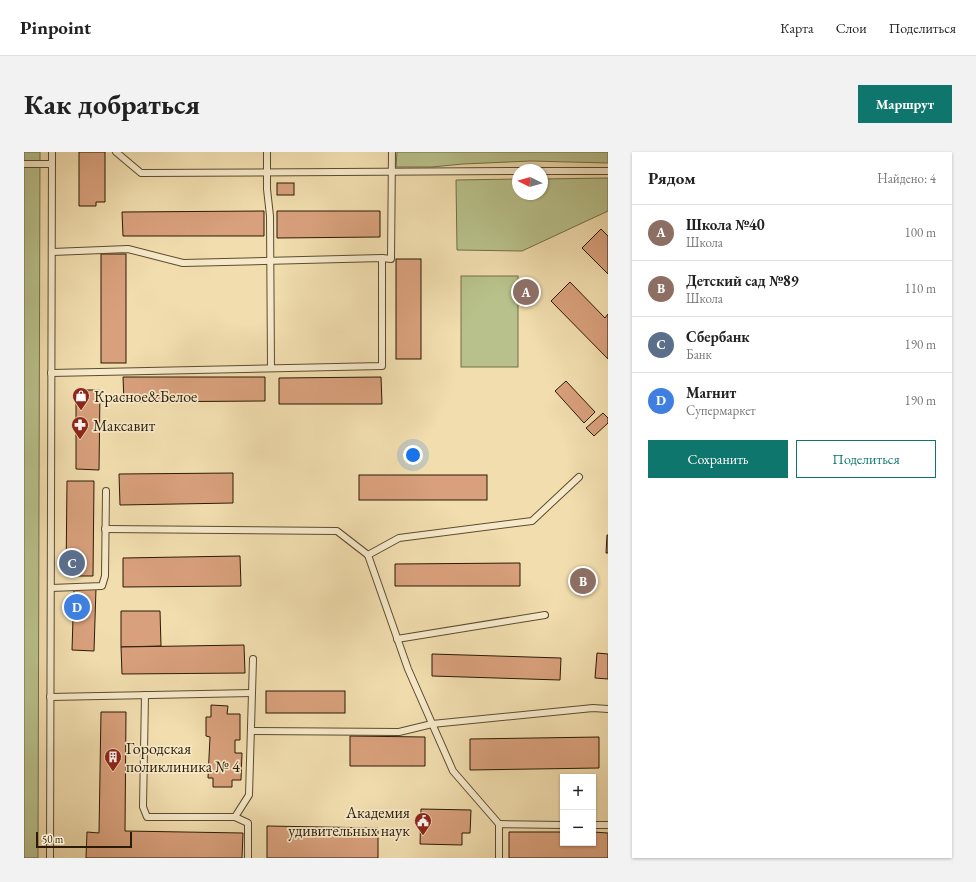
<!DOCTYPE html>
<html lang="ru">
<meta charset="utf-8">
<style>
:root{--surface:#fff;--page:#f2f2f2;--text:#222;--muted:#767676;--line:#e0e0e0;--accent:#0f766e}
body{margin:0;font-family:"EB Garamond",serif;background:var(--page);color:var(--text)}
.controls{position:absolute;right:12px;bottom:12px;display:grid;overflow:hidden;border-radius:0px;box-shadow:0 1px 3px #0004}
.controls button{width:36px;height:36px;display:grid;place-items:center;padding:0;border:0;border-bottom:1px solid var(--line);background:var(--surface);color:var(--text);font:20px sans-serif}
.compass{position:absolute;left:488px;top:12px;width:36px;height:36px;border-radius:50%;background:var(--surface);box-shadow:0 1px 3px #0004;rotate:275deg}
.scale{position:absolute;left:12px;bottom:10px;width:96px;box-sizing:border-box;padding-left:4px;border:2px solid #2b1b05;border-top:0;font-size:11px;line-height:14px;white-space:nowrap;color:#2b1b05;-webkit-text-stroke:3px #f6e9ca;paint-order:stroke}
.you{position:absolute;left:389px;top:303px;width:14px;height:14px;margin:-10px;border:3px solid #fff;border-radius:50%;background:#1a73e8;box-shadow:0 0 0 6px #1a73e833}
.badge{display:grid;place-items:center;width:26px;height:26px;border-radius:50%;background:var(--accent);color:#fff;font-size:13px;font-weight:700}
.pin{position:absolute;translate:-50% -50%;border:2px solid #fff;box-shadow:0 1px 4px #0006}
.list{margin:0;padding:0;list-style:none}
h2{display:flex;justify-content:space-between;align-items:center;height:52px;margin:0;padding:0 16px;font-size:17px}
h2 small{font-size:13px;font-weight:400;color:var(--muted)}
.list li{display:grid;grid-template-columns:26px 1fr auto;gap:12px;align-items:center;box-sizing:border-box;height:56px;padding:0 16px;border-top:1px solid var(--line)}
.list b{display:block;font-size:15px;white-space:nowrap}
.list p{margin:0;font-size:13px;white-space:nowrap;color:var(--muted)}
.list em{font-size:13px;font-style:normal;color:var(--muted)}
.actions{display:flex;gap:8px;padding:12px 16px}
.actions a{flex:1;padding:9px 0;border:1px solid var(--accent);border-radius:0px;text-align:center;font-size:14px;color:var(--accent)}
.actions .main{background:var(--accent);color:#fff}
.map{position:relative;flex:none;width:584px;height:706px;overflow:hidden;border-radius:0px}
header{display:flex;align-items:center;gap:24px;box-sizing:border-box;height:56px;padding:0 20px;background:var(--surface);border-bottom:1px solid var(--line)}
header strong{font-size:19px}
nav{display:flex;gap:22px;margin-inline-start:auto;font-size:14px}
.intro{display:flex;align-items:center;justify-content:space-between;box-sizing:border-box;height:96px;padding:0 24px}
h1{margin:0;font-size:28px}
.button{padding:10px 18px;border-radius:0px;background:var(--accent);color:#fff;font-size:14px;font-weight:700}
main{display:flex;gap:24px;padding:0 24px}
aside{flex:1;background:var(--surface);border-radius:0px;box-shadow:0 1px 3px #0004}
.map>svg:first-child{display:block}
.green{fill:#b8c18b;stroke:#726e48}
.building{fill:#d8a07c;stroke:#2b1b05}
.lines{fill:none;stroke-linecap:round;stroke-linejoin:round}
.service-casing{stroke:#5c4c2f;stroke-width:8}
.service{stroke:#f6e9ca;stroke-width:6}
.labels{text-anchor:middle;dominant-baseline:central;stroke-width:3.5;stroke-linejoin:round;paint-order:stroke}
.poi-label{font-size:16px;fill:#2b1b05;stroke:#f6e9ca;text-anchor:start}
</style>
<header>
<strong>Pinpoint</strong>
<nav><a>Карта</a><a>Слои</a><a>Поделиться</a></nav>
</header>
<div class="intro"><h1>Как добраться</h1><a class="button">Маршрут</a></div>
<main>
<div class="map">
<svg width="584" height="706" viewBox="0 0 584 706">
<rect width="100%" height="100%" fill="#f1ddae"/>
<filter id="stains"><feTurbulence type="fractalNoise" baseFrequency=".005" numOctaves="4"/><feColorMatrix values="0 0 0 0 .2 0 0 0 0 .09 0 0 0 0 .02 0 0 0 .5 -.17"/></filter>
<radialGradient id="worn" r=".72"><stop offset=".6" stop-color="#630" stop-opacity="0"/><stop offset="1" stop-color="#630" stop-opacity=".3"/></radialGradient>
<g class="green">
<polygon points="0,0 16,0 14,706 0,706"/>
<polygon points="373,0 584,0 584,11 507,9 439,12 408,15 372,15"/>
<polygon points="584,26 584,59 498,99 433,98 432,28 494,27 494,42 518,42 518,27"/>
<rect x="437" y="124" width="57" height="91"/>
</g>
<g class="building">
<polygon points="55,0 81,0 81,50 72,50 72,54 55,54"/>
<rect x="253" y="31" width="17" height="12"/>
<polygon points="240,59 240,84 99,84 98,60"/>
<polygon points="253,59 356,59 356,85 253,86"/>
<polygon points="577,77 584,84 584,122 558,96"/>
<rect x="77" y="102" width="25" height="109"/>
<rect x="372" y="107" width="25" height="100"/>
<polygon points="546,130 581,166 584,162 584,207 527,149"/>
<polygon points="99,225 241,225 241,249 100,250"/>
<polygon points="357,225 358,252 255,252 255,226"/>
<polygon points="542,229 571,260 560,271 531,239"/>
<polygon points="52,238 76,238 75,318 52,317"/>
<polygon points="579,261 584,266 584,271 570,284 562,276"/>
<polygon points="209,321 209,351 96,353 95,322"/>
<rect x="335" y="323" width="128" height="25"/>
<polygon points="43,329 70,329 69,424 42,424"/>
<polygon points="583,383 584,383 584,401 582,401"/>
<polygon points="216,404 217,434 99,435 99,406"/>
<polygon points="496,411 496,434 371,434 371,412"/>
<polygon points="50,435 72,436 70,499 48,498"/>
<polygon points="97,459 136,459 137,494 97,495"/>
<polygon points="220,493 221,521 98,522 97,495"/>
<polygon points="573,501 584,502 584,527 571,526"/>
<polygon points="408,502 537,506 536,528 408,524"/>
<rect x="242" y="539" width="79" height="22"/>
<polygon points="187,553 204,554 203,562 216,562 216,588 211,588 211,601 218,601 217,628 208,628 208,635 189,635 189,626 184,626 186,585 182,584 182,565 187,565"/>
<polygon points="77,560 102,560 101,679 219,681 218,706 62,706 63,680 75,681"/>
<polygon points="326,584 401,585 401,614 326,614"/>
<polygon points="575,585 575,616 446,618 446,587"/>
<polygon points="397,657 447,658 446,681 438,681 438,693 396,692"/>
<polygon points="243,674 354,676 354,706 243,706"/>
<polygon points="485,680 539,680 539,691 569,691 569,680 584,681 584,706 485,706"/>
</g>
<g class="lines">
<defs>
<g id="service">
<polyline points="92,0 117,21 494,19"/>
<polyline points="243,0 243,37 246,64 247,216"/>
<polyline points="0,12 28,12"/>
<polyline points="518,19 584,19"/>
<polyline points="358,106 367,107 368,0"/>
<polyline points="27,221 358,214 358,106 159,111 104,97 28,100"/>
<polyline points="81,377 313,379 344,403 384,517 429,619 475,672"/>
<polyline points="344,403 375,386 508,369 555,325"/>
<polyline points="27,436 78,434 81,424 82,339"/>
<polyline points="373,487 521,463"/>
<polyline points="121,543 119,655 123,665 211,665 224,671 224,706"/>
<polyline points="26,545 228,541"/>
<polyline points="227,579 375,580 408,572 569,556 584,557"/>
<polyline points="211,665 225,643 229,507"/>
<polyline points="569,673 584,673"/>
<polyline points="26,706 28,0"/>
<polyline points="475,706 475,672 539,673"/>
</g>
</defs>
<use href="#service" class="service-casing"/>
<use href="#service" class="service"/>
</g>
<defs>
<symbol id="shop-pin" viewBox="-11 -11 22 30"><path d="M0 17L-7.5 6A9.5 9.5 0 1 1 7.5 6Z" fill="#8f2418" stroke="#f6e9ca"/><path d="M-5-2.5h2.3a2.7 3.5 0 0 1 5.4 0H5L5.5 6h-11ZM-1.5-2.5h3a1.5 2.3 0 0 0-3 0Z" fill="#fff"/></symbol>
<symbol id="pharmacy-pin" viewBox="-11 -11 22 30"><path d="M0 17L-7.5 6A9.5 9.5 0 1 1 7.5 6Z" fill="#8f2418" stroke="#f6e9ca"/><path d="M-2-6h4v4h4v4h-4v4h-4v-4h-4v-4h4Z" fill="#fff"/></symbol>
<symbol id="building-pin" viewBox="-11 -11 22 30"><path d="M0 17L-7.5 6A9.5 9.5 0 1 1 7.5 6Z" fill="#8f2418" stroke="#f6e9ca"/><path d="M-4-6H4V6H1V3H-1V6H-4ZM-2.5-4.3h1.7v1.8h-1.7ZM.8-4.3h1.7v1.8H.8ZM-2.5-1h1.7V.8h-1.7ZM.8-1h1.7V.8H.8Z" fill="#fff"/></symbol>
<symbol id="civic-pin" viewBox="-11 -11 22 30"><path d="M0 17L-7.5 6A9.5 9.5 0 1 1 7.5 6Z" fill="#8f2418" stroke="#f6e9ca"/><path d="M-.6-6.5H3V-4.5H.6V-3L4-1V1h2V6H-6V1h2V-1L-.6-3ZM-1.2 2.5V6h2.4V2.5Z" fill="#fff"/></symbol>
</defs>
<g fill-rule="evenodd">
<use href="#shop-pin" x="47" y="234" width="20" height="27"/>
<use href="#pharmacy-pin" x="46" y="263" width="20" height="27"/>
<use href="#building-pin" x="79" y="595" width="20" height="27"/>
<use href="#civic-pin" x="389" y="659" width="20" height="27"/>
</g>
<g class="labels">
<g class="poi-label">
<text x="70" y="244">Красное&amp;Белое</text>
<text x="69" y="273">Максавит</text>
<text x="102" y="596">Городская<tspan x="102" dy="18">поликлиника № 4</tspan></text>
<text x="386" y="660" text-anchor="end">Академия<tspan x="386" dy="18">удивительных наук</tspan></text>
</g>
</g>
<rect width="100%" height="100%" filter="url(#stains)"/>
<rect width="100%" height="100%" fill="url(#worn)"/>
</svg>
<div class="controls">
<button>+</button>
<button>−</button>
</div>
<svg class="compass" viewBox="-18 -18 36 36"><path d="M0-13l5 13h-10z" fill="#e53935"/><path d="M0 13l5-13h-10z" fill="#767676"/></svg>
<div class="scale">50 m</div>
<div class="you"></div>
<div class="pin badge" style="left:502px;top:140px;background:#8d6e63">A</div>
<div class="pin badge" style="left:559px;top:429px;background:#8d6e63">B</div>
<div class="pin badge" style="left:48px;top:411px;background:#5c6f8a">C</div>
<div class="pin badge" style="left:53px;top:455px;background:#3f7fe0">D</div>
</div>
<aside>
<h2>Рядом<small>Найдено: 4</small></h2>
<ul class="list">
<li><span class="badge" style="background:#8d6e63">A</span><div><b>Школа №40</b><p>Школа</p></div><em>100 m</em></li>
<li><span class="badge" style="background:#8d6e63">B</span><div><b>Детский сад №89</b><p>Школа</p></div><em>110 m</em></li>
<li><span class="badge" style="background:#5c6f8a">C</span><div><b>Сбербанк</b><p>Банк</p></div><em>190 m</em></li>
<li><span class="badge" style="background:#3f7fe0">D</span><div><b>Магнит</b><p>Супермаркет</p></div><em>190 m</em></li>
</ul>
<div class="actions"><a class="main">Сохранить</a><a>Поделиться</a></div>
</aside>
</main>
